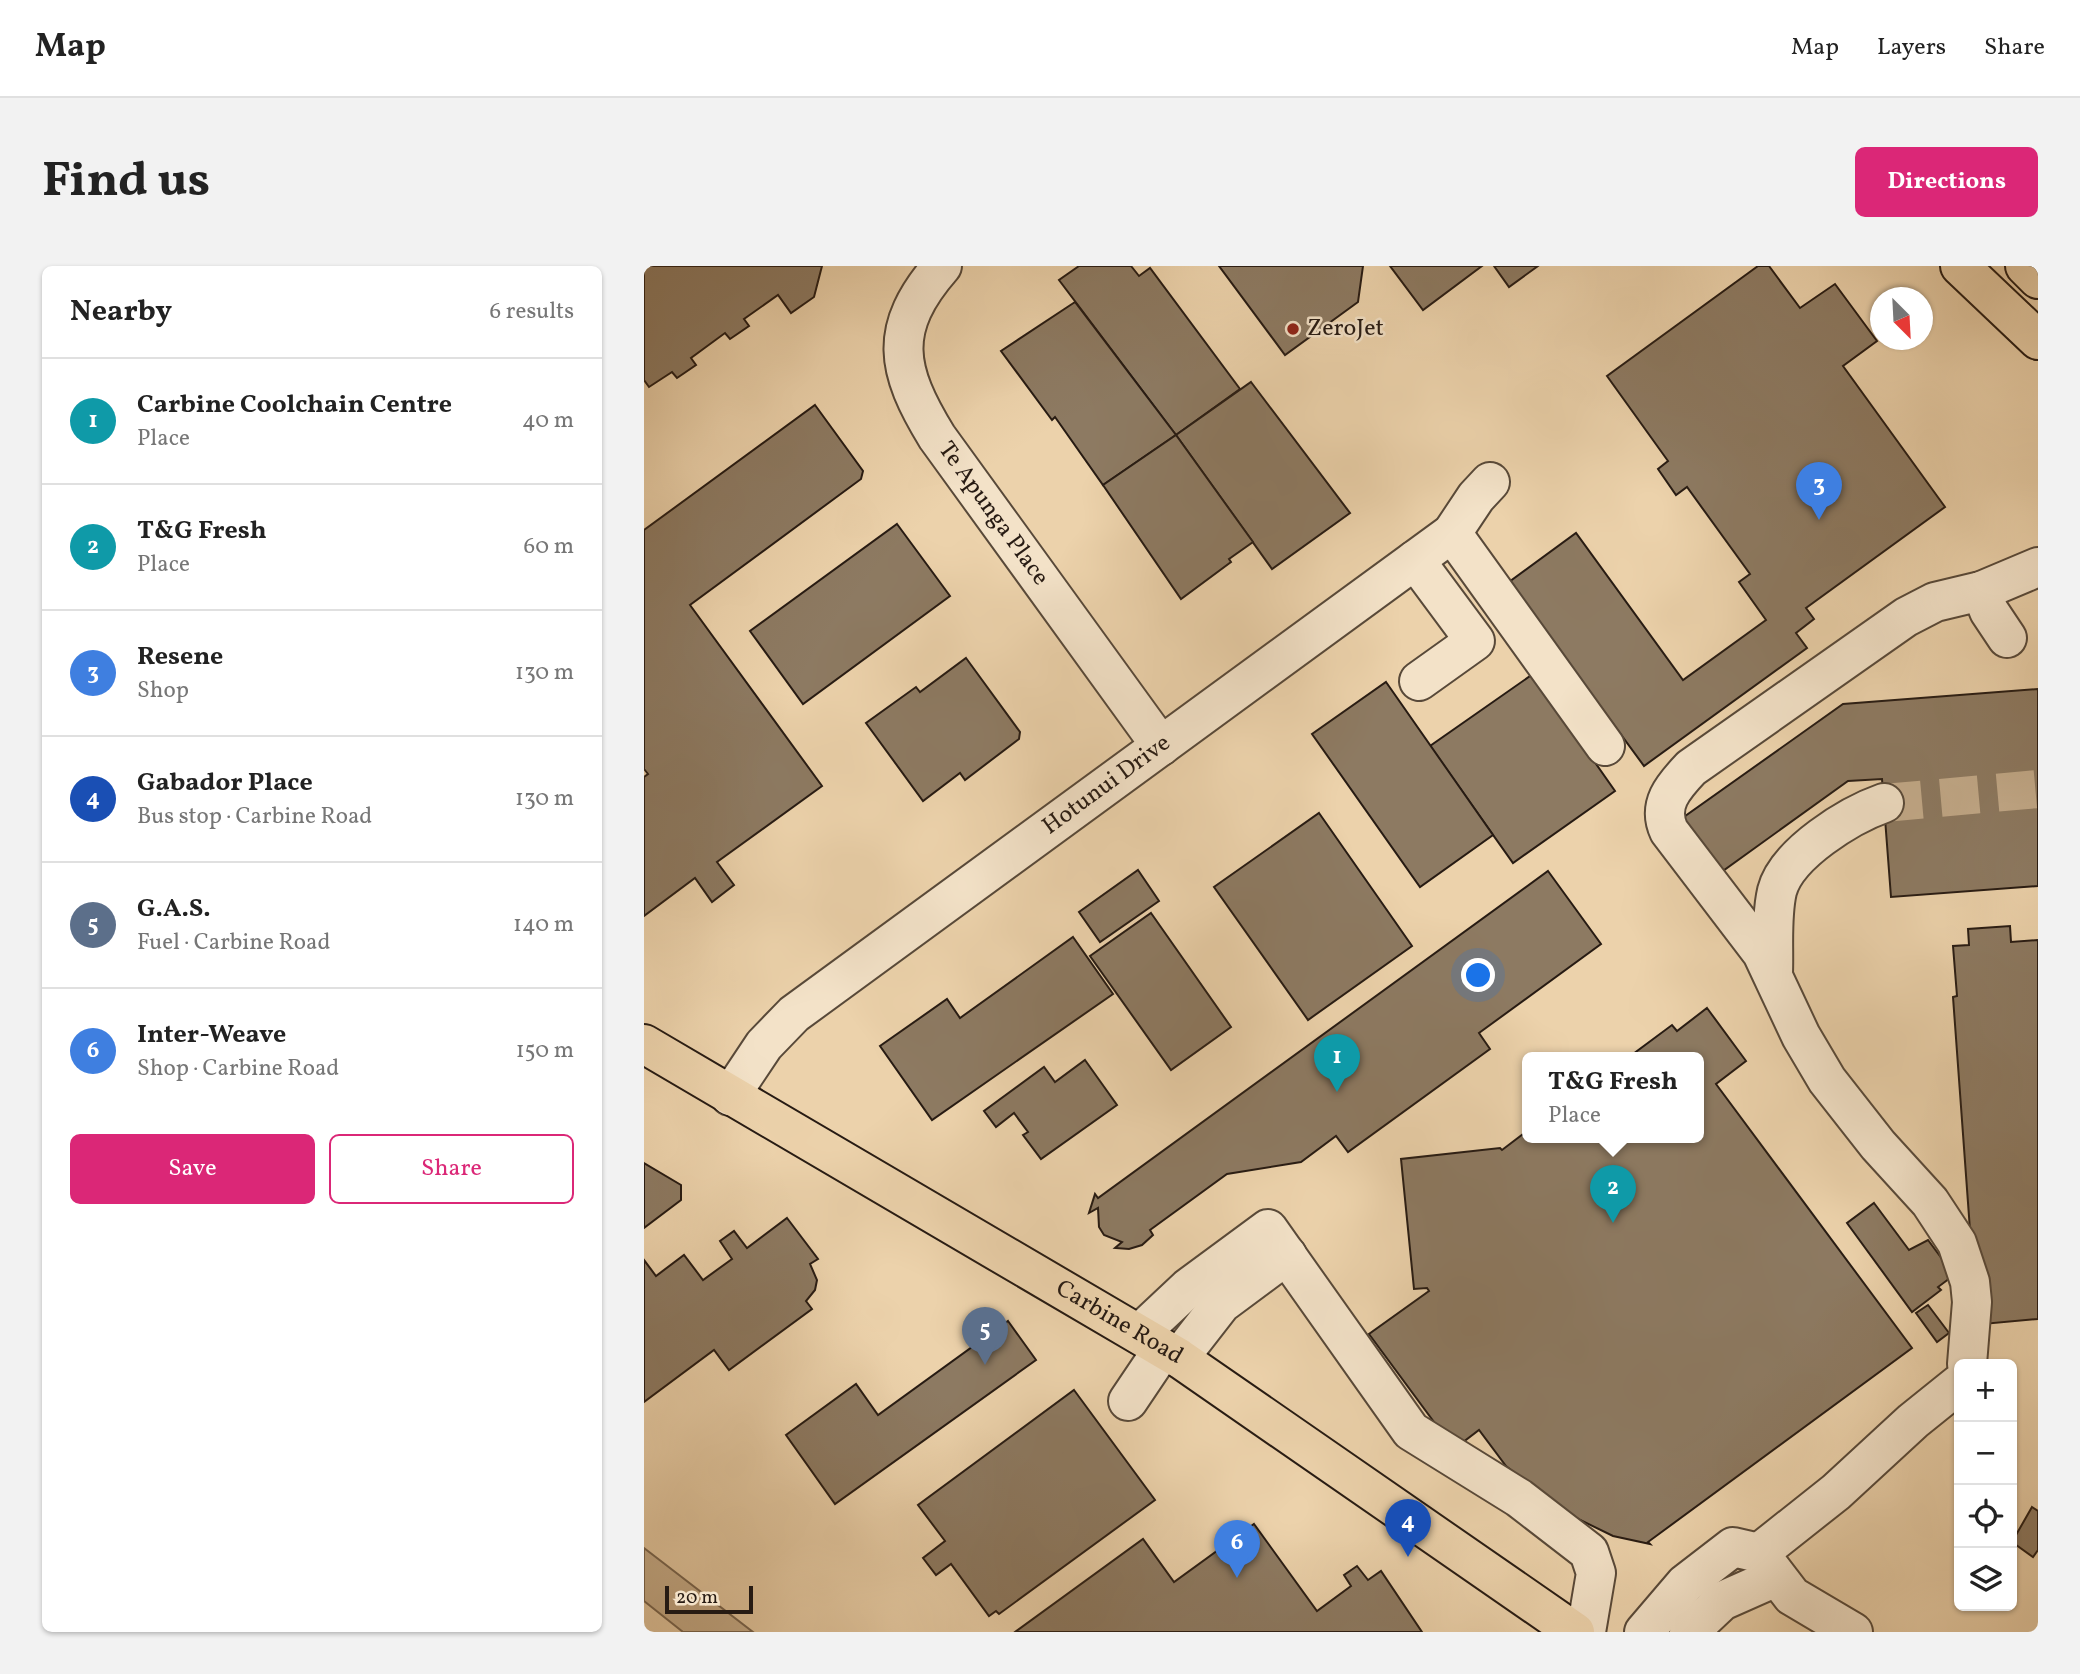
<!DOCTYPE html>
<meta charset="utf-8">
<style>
:root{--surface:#fff;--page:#f2f2f2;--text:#222;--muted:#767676;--line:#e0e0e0;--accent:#db2777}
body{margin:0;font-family:Vollkorn,serif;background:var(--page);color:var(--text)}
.controls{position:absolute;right:21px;bottom:21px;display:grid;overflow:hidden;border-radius:10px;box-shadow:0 2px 5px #0004}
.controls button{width:63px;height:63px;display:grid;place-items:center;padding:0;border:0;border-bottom:2px solid var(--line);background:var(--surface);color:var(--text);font:35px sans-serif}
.compass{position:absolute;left:1226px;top:21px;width:63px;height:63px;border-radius:50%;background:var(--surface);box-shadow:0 2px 5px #0004;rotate:156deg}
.scale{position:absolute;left:21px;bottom:18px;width:88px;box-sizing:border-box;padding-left:7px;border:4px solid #271b13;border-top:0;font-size:19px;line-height:24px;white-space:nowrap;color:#271b13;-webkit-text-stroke:5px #f3e2c8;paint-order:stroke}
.you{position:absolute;left:835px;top:710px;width:24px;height:24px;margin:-18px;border:5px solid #fff;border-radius:50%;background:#1a73e8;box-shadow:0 0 0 10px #1a73e833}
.badge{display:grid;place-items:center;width:46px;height:46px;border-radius:50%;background:var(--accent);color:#fff;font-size:23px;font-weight:700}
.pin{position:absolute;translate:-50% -58px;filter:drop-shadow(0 2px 4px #0008)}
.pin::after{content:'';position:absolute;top:37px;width:24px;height:21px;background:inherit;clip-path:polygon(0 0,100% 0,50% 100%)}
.popup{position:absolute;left:878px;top:786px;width:182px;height:91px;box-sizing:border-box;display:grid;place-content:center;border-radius:10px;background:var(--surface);filter:drop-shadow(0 2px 5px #0005);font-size:23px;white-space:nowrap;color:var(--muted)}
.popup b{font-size:26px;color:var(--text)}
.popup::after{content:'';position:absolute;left:50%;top:100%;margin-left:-14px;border:14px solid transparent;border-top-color:var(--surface)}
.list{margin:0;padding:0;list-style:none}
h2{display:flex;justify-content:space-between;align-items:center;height:91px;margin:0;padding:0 28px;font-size:30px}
h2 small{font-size:23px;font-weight:400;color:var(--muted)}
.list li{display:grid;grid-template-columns:46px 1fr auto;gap:21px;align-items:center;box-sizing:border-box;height:126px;padding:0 28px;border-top:2px solid var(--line)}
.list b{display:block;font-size:26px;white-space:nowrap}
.list p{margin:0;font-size:23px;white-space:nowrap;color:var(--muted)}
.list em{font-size:23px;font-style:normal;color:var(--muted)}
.actions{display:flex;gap:14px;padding:21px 28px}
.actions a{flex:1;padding:16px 0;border:2px solid var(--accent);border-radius:10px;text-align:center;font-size:24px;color:var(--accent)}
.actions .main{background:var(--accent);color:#fff}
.icon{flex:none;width:38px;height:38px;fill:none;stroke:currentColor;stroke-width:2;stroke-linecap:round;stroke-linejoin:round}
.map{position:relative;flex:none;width:1394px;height:1366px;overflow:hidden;border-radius:10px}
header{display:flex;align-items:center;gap:42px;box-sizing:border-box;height:98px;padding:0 35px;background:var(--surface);border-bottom:2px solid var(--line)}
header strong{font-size:33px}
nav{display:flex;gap:38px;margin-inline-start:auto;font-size:24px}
.intro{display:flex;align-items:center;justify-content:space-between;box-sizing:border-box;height:168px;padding:0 42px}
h1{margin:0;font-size:49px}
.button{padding:18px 32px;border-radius:10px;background:var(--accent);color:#fff;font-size:24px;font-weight:700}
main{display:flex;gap:42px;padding:0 42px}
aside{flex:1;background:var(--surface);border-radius:10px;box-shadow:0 2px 5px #0004}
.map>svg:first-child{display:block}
.green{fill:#cbb391;stroke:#796752;stroke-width:2}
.building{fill:#8d7a62;stroke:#271b13;stroke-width:2}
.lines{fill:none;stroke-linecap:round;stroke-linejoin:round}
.minor-tunnel{stroke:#c5ad8d;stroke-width:38;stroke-dasharray:38 19;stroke-linecap:butt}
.minor-casing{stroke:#584939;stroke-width:42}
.major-casing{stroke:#271b13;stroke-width:42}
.highway-casing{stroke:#271b13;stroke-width:42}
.minor{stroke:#f3e2c8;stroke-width:38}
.major{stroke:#ecd2ab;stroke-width:38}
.highway{stroke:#ecd2ab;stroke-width:38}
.poi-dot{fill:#8f2418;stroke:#f3e2c8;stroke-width:2.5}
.labels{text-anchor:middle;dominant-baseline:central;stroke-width:5;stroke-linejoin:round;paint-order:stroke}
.poi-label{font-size:24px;fill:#271b13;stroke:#f3e2c8;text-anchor:start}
.street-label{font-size:24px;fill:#271b13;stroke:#f3e2c8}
</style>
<header>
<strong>Map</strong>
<nav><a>Map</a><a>Layers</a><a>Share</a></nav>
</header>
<div class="intro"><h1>Find us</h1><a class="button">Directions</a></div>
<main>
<aside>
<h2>Nearby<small>6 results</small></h2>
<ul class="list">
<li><span class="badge" style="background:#0f9aa8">1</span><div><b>Carbine Coolchain Centre</b><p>Place</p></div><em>40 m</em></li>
<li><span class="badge" style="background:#0f9aa8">2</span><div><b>T&amp;G Fresh</b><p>Place</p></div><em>60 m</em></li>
<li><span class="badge" style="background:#3f7fe0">3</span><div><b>Resene</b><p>Shop</p></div><em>130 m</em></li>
<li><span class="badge" style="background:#1a4fb4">4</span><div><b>Gabador Place</b><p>Bus stop · Carbine Road</p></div><em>130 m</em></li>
<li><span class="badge" style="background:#5c6f8a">5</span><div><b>G.A.S.</b><p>Fuel · Carbine Road</p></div><em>140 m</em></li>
<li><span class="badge" style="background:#3f7fe0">6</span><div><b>Inter-Weave</b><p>Shop · Carbine Road</p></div><em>150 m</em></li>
</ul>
<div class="actions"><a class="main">Save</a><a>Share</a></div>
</aside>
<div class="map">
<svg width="1394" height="1366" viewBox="0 0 1394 1366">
<rect width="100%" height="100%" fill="#ecd2ab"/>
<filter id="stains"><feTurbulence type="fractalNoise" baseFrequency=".00286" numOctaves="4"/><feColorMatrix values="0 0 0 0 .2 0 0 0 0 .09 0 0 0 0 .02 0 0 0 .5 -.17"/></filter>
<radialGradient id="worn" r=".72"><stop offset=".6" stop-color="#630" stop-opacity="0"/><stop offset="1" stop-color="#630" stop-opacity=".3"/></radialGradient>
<polygon class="green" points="0,1282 109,1366 39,1366 0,1335"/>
<g class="building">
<polygon points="0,0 178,0 170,31 147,47 134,29 100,53 105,60 86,73 81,67 47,92 52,99 33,112 28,106 5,121 0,114"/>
<polygon points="435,0 487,0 495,10 506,2 596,123 532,169 415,14"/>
<polygon points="575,0 719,0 714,36 641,89"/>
<polygon points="746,0 838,0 779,44"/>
<polygon points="850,0 894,0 865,21"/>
<polygon points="1114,0 1125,0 1156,42 1191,18 1233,75 1199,100 1301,241 1162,342 1170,353 1152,367 1163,382 1000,500 865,316 932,267 1039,414 1122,354 1095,316 1106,308 1043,221 1032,229 1014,203 1024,195 963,110"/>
<polygon points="431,36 532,169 459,219 411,151 408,154 357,85"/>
<polygon points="607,116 706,247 628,303 532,169"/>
<polygon points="171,139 219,205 217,213 46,339 178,520 73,596 90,619 68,636 51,612 0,650 0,511 4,508 0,503 0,264"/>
<polygon points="532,169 609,276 585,293 587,296 537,333 459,219"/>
<polygon points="253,258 306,330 159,438 106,365"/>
<polygon points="322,392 376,466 375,473 321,514 316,507 279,535 222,457 272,421 276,426"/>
<polygon points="889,408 971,525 869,597 786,480"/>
<polygon points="742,416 849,569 776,621 668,468"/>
<polygon points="1394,423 1394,620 1247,631 1238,513 1204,515 1076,607 1037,553 1199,438"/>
<polygon points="675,547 768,680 664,754 570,621"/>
<polygon points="494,604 515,635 456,676 435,646"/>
<polygon points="904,605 957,678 835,767 846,783 704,886 692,870 657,896 583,908 506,964 509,969 498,979 485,983 471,982 478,976 460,969 455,961 454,942 445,947 451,928 454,932"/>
<polygon points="507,647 587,761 527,804 446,690"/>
<polygon points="1366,660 1367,676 1394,674 1394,1053 1339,1058 1329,1005 1309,731 1313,730 1309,680 1325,679 1324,663"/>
<polygon points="429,671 469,728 288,854 236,780 303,733 316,752"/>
<polygon points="1063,742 1102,795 1072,818 1268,1082 1004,1276 1006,1278 969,1270 920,1246 862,1200 835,1164 810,1183 725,1068 785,1025 783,1022 770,1023 757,893 856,882 858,884 883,865 883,871 1055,871 1055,791 985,791 1028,759 1033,765"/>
<polygon points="441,794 473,839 397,893 379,869 384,866 370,847 352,861 340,845 400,801 411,816"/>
<polygon points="0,897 37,919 37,934 0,962"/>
<polygon points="1230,937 1265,984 1284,974 1310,1009 1294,1021 1297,1024 1268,1046 1203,957"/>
<polygon points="143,952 174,993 166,998 173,1014 171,1024 162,1035 168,1043 85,1104 70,1084 0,1136 0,994 12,1010 40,989 59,1014 88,993 76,975 90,965 103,982"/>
<polygon points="1284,1039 1305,1067 1293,1076 1272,1047"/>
<polygon points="364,1055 392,1094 191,1238 142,1169 212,1118 234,1149"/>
<polygon points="430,1124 511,1234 355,1348 352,1345 345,1350 307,1298 292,1309 279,1292 301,1275 274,1239"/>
<polygon points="1388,1241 1394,1245 1394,1284 1389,1291 1368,1276"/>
<polygon points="610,1258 673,1345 707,1320 700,1309 713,1300 724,1314 737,1305 778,1366 371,1366 499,1273 530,1316"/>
</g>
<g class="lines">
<polyline class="minor-tunnel" points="1240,537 1394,523"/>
<defs>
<g id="minor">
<path id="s1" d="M 298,0 C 243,63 252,104 293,171 L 517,480"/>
<polyline points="808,267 961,480"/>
<polyline points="771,294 831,375 775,415"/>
<polyline points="1337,325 1345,345 1363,372"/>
<path d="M 1129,707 C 1130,681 1127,651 1133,625 C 1143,587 1206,549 1240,537"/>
<path id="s2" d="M 86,830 L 120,779 L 150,748 L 808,267 L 832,231 L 846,216"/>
<polyline points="495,1068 544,1022 624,963 767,1165 875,1232 945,1286 952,1307 942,1366"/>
<polyline points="535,1092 577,1038 643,989"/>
<path d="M 1323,1098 L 1328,1036 L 1326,1016 L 1313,977 L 1286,936 L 1234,879 L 1183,814 L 1157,770 L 1118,687 L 1025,565 C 1013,539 1029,521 1047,502 L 1262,351 L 1291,336 L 1337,325 L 1394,301"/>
<polyline points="484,1135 519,1083"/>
<polyline points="1115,1287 1192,1226 1269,1155 1315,1118"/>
<polyline points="1000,1366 1041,1318 1089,1281 1115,1287 1148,1330 1209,1366"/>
<polyline points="1045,1366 1078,1335 1132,1311"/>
</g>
<g id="major">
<path id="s3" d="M 0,778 L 535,1092 L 931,1366"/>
</g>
<g id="highway">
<polyline points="1316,0 1394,74"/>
<polyline points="1381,0 1394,13"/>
</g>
</defs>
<use href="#minor" class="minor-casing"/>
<use href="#major" class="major-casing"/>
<use href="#highway" class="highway-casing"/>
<use href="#minor" class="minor"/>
<use href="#major" class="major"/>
<use href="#highway" class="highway"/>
</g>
<circle class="poi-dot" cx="649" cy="63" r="7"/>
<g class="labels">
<g class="poi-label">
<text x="663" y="63">ZeroJet</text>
</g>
<g class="street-label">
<text stroke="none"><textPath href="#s1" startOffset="284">Te Apunga Place</textPath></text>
<text stroke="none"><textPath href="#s2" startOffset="492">Hotunui Drive</textPath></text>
<text stroke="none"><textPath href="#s3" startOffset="551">Carbine Road</textPath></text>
</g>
</g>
<rect width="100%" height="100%" filter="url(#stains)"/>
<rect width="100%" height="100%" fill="url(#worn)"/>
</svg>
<div class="controls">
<button>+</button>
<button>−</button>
<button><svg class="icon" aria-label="locate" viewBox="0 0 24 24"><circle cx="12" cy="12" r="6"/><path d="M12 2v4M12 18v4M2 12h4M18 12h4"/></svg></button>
<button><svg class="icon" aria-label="layers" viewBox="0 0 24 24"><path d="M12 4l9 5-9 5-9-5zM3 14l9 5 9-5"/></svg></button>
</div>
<svg class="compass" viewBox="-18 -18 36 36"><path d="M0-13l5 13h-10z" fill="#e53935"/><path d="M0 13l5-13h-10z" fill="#767676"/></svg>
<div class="scale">20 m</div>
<div class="you"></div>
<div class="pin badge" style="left:693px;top:826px;background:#0f9aa8">1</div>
<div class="pin badge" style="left:969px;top:957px;background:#0f9aa8">2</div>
<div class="popup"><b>T&amp;G Fresh</b>Place</div>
<div class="pin badge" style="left:1175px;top:254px;background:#3f7fe0">3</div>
<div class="pin badge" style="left:764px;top:1291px;background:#1a4fb4">4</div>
<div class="pin badge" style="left:341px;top:1099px;background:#5c6f8a">5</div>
<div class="pin badge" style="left:593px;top:1312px;background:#3f7fe0">6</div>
</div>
</main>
